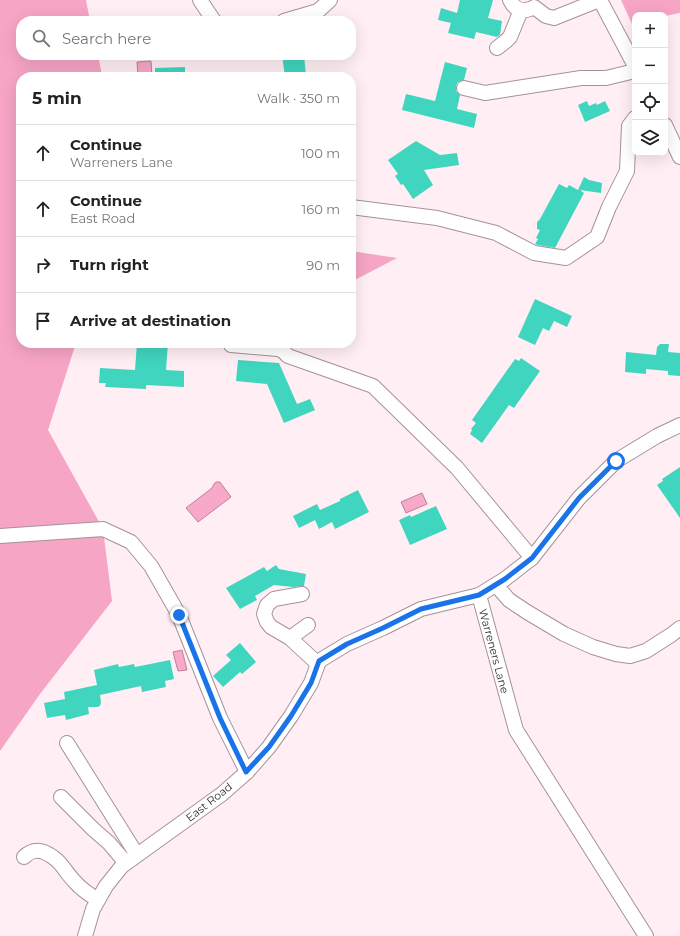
<!DOCTYPE html>
<meta charset="utf-8">
<style>
:root{--surface:#fff;--page:#f2f2f2;--text:#222;--muted:#767676;--line:#e0e0e0}
body{margin:0;font-family:Montserrat,sans-serif;background:var(--page);color:var(--text)}
.controls{position:absolute;right:12px;top:12px;display:grid;overflow:hidden;border-radius:8px;box-shadow:0 4px 16px #0002}
.controls button{width:36px;height:36px;display:grid;place-items:center;padding:0;border:0;border-bottom:1px solid var(--line);background:var(--surface);color:var(--text);font:20px sans-serif}
.stop{position:absolute;width:12px;height:12px;margin:-9px;border:3px solid #1a73e8;border-radius:50%;background:#fff}
.stop.end{background:#1a73e8;border-color:#fff;box-shadow:0 1px 4px #0008}
.list{margin:0;padding:0;list-style:none}
h2{display:flex;justify-content:space-between;align-items:center;height:52px;margin:0;padding:0 16px;font-size:17px}
h2 small{font-size:13px;font-weight:400;color:var(--muted)}
.list li{display:grid;grid-template-columns:26px 1fr auto;gap:12px;align-items:center;box-sizing:border-box;height:56px;padding:0 16px;border-top:1px solid var(--line)}
.list b{display:block;font-size:15px;white-space:nowrap}
.list p{margin:0;font-size:13px;white-space:nowrap;color:var(--muted)}
.list em{font-size:13px;font-style:normal;color:var(--muted)}
.icon{flex:none;width:22px;height:22px;fill:none;stroke:currentColor;stroke-width:2;stroke-linecap:round;stroke-linejoin:round}
.map{position:relative;flex:none;width:680px;height:936px;overflow:hidden}
.search{position:absolute;background:var(--surface);box-shadow:0 4px 16px #0002;left:16px;top:16px;width:340px;height:44px;display:flex;align-items:center;gap:10px;box-sizing:border-box;padding:0 14px;border-radius:16px;color:var(--muted);font-size:15px}
.panel{position:absolute;background:var(--surface);box-shadow:0 4px 16px #0002;left:16px;top:72px;width:340px;height:276px;border-radius:16px}
.map>svg:first-child{display:block}
.forest{fill:#f6a5c5}
.water{fill:#f8a8c8;stroke:#bd829a}
.building{fill:#40d5be}
.lines{fill:none;stroke-linecap:round;stroke-linejoin:round}
.minor-casing{stroke:#a49298;stroke-width:16}
.minor{stroke:#fff;stroke-width:14}
.route{stroke:#1a73e8;stroke-width:5}
.labels{text-anchor:middle;dominant-baseline:central;stroke-width:3;stroke-linejoin:round;paint-order:stroke}
.street-label{font-size:11px;fill:#322b2d;stroke:#fff}
</style>
<div class="map">
<svg width="680" height="936" viewBox="0 0 680 936">
<rect width="100%" height="100%" fill="#ffeff4"/>
<g class="forest">
<polygon points="0,0 86,0 90,21 21,21 21,55 98,55 102,75 105,77 21,77 21,343 76,343 48,430 103,529 112,601 40,694 0,751"/>
<polygon points="621,0 680,0 680,13 665,16 665,15 635,15 635,24 632,24"/>
<polygon points="351,251 397,258 351,282"/>
</g>
<g class="water">
<polygon points="151,61 152,77 138,77 137,62"/>
<polygon points="216,482 220,482 231,497 198,522 186,508 212,488 214,484"/>
<polygon points="422,493 427,504 406,513 401,502"/>
<polygon points="182,650 187,670 178,671 173,652"/>
</g>
<g class="building">
<polygon points="460,0 493,0 488,18 502,21 500,35 497,37 476,32 474,39 448,33 451,23 438,20 441,8 457,13"/>
<polygon points="282,55 304,55 306,76 285,77"/>
<polygon points="445,62 467,68 464,80 458,82 456,86 456,91 460,95 457,109 477,114 474,128 402,110 406,94 435,101"/>
<polygon points="185,67 185,77 155,77 155,68"/>
<polygon points="587,101 589,106 596,103 597,105 605,101 610,111 585,122 578,105"/>
<polygon points="416,141 440,155 457,153 459,165 424,170 433,185 413,199 403,184 401,185 395,176 398,174 388,160"/>
<polygon points="584,177 589,180 602,183 601,193 580,190 584,193 555,248 538,245 535,244 538,239 536,238 540,230 537,229 537,222 540,219 559,184 567,188 569,185 578,190"/>
<polygon points="535,299 572,316 567,327 554,321 549,331 543,328 535,345 518,337"/>
<polygon points="137,343 168,343 166,370 184,371 184,387 146,385 146,389 105,387 106,383 99,383 100,368 135,370"/>
<polygon points="660,344 669,344 668,352 680,353 680,376 668,375 668,371 646,369 646,374 625,372 626,352 656,355 657,347"/>
<polygon points="521,358 540,371 514,408 509,405 482,443 470,434 472,430 471,429 476,423 472,420 515,359 519,361"/>
<polygon points="238,360 279,363 297,404 310,399 315,410 284,423 267,384 236,381"/>
<polygon points="680,467 680,518 657,485 663,481 662,479"/>
<polygon points="358,490 369,512 335,529 332,522 319,529 315,520 299,528 293,516 317,504 320,510 340,501 340,499"/>
<polygon points="436,506 447,529 410,545 399,520 410,515 411,517"/>
<polygon points="276,565 279,569 306,574 304,586 293,587 274,585 255,596 257,600 240,609 226,588 264,567 267,571"/>
<polygon points="240,643 256,662 242,674 240,672 223,687 213,676 231,660 226,655"/>
<polygon points="170,660 174,679 165,681 166,687 142,692 141,686 100,695 101,702 100,706 97,707 88,707 89,714 66,720 65,715 47,718 44,703 65,699 64,692 97,685 94,670 118,664 119,667 134,664 135,667"/>
</g>
<g class="lines">
<defs>
<g id="minor">
<polyline points="200,0 214,21"/>
<path d="M 510,0 C 514,9 521,12 530,9"/>
<polyline points="600,0 635,66"/>
<polyline points="534,7 546,16 554,18 599,0"/>
<polyline points="284,21 318,11 330,0"/>
<polyline points="497,48 506,41 510,37 521,10"/>
<polyline points="464,88 485,93 581,78 606,78 635,71"/>
<polyline points="665,125 680,157"/>
<polyline points="351,207 437,218 496,233 534,253 566,258 597,237 609,207 627,171 629,126 635,118"/>
<polyline points="231,345 278,349 283,351 288,356 373,386 457,468 532,558"/>
<polyline points="0,536 103,529 131,542 151,566 179,615 220,718 247,772"/>
<polyline points="496,585 509,600 527,612 564,634 593,647 616,654 630,656 646,651 671,635 680,628"/>
<polyline points="302,594 274,599 267,605 264,614 267,622 271,627 290,638 318,664"/>
<polyline points="290,638 308,625"/>
<polyline points="67,743 137,855"/>
<polyline points="61,797 93,829 109,843 126,863"/>
<path d="M 24,857 C 30,851 36,849 44,852 C 62,860 63,870 76,883 C 82,890 90,895 98,900"/>
<polyline points="85,936 93,909 106,886 122,866 222,794 247,772 269,747 291,716 311,683 319,661 347,644 383,628 421,609 479,595"/>
<polyline points="646,936 516,730 479,595 505,579 532,558 579,498 616,461 657,436 680,425"/>
</g>
</defs>
<use href="#minor" class="minor-casing"/>
<use href="#minor" class="minor"/>
</g>
<g class="lines">
<polyline class="route" points="179,615 220,718 246,772 269,747 291,716 311,683 319,661 347,644 383,628 421,609 479,595 505,579 532,558 579,498 616,461"/>
</g>
<g class="labels">
<g class="street-label">
<text transform="translate(494 651) rotate(75)">Warreners Lane</text>
<text transform="translate(209 802) rotate(-38)">East Road</text>
</g>
</g>
</svg>
<div class="controls">
<button>+</button>
<button>−</button>
<button><svg class="icon" aria-label="locate" viewBox="0 0 24 24"><circle cx="12" cy="12" r="6"/><path d="M12 2v4M12 18v4M2 12h4M18 12h4"/></svg></button>
<button><svg class="icon" aria-label="layers" viewBox="0 0 24 24"><path d="M12 4l9 5-9 5-9-5zM3 14l9 5 9-5"/></svg></button>
</div>
<div class="stop" style="left:616px;top:461px"></div>
<div class="stop end" style="left:179px;top:615px"></div>
<div class="search"><svg class="icon" aria-label="search" viewBox="0 0 24 24"><circle cx="10" cy="10" r="6"/><path d="M15 15l6 6"/></svg>Search here</div>
<section class="panel">
<h2>5 min<small>Walk · 350 m</small></h2>
<ul class="list">
<li><svg class="icon" aria-label="ahead" viewBox="0 0 24 24"><path d="M12 20V5M6 11l6-6 6 6"/></svg><div><b>Continue</b><p>Warreners Lane</p></div><em>100 m</em></li>
<li><svg class="icon" aria-label="ahead" viewBox="0 0 24 24"><path d="M12 20V5M6 11l6-6 6 6"/></svg><div><b>Continue</b><p>East Road</p></div><em>160 m</em></li>
<li><svg class="icon" aria-label="right" viewBox="0 0 24 24"><path d="M7 20v-9h11M14 6l5 5-5 5"/></svg><div><b>Turn right</b></div><em>90 m</em></li>
<li><svg class="icon" aria-label="arrive" viewBox="0 0 24 24"><path d="M6 21V4h12l-3 4 3 4H6"/></svg><div><b>Arrive at destination</b></div></li>
</ul>
</section>
</div>
